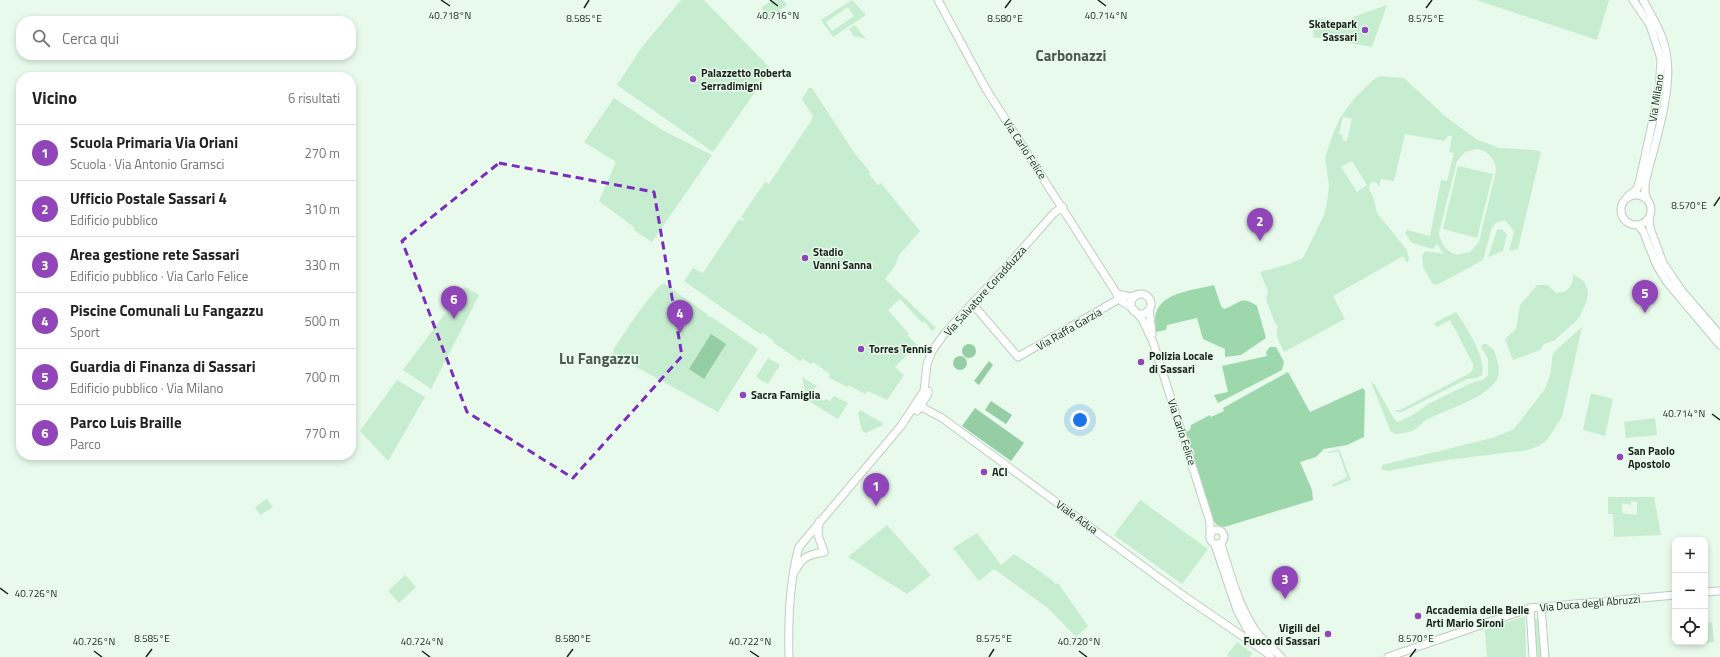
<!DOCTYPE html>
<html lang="it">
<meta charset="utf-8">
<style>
:root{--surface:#fff;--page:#f2f2f2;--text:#222;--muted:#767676;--line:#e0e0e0;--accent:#9046b8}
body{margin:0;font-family:"Titillium Web",sans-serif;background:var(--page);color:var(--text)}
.controls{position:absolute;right:12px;bottom:12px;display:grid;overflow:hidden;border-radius:8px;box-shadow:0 2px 6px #0003}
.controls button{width:36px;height:36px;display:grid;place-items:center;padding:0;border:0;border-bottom:1px solid var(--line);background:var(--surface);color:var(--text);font:20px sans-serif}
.you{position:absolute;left:1080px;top:420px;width:14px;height:14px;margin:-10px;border:3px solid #fff;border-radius:50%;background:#1a73e8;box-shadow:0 0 0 6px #1a73e833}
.badge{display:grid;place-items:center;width:26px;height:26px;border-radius:50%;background:var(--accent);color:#fff;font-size:13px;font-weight:700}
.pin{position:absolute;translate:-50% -33px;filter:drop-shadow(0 1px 2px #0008)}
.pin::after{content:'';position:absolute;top:21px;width:14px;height:12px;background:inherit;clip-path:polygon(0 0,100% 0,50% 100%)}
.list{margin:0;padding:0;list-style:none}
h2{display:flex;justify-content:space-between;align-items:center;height:52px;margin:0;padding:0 16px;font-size:17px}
h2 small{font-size:13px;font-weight:400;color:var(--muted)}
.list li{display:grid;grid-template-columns:26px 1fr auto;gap:12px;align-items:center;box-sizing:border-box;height:56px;padding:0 16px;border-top:1px solid var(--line)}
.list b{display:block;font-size:15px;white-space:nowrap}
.list p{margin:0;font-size:13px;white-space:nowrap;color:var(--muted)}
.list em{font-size:13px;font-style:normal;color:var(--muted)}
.icon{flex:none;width:22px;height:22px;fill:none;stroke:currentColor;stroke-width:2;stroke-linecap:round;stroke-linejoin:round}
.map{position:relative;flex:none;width:1720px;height:657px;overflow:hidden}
.search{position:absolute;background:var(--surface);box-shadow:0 2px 6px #0003;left:16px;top:16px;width:340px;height:44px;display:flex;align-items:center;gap:10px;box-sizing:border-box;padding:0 14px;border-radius:16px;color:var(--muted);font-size:15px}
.panel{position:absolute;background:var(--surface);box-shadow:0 2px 6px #0003;left:16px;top:72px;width:340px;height:388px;border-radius:16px}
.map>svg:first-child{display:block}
.green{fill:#c7edd0;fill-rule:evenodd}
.forest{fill:#9dd7ac}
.water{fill:#95cea4}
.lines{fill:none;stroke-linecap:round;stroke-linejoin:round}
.secondary-casing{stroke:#bccfc1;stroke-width:9}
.secondary{stroke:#fff;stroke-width:7}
.marked{fill:none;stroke:#7b2cbf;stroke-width:3;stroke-dasharray:8 5;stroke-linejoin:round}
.ticks{fill:none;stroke:#1c231d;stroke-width:1.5}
.poi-dot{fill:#9046b8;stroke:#e7faeb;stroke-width:1.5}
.labels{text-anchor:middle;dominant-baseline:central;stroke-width:3;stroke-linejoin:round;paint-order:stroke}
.poi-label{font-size:11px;font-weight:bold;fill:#1c231d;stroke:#e7faeb;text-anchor:start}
.street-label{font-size:11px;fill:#1c231d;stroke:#e7faeb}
.district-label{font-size:15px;font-weight:bold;fill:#4a5a4e;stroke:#e7faeb}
.ticks-label{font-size:10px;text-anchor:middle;fill:#1c231d;stroke:#e7faeb;stroke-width:3;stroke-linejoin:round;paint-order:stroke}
</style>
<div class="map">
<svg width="1720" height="657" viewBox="0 0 1720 657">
<rect width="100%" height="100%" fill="#e7faeb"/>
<g class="green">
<polygon points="681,0 704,0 769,67 769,72 713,152 617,85 642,47"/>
<polygon points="772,0 783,0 787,5 770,18 761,8"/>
<path d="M 852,0 L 866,15 L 833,37 L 821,20 ZM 848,7 L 854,16 L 832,31 L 826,22 Z"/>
<polygon points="1476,0 1609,0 1597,40"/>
<polygon points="1387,5 1372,47 1313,37 1316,18 1352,23 1353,17"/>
<polygon points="855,25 866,39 854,36 849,29"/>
<path d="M 1380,76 L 1404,78 L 1445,116 L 1476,139 L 1499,148 L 1535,150 L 1541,152 L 1518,249 L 1509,251 L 1514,231 L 1505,220 L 1496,223 L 1492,227 L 1483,260 L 1437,285 L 1432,283 L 1423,267 L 1422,255 L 1426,251 L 1444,254 L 1437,244 L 1433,249 L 1412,243 L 1405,233 L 1407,230 L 1430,236 L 1441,180 L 1447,181 L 1454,153 L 1449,152 L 1452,136 L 1448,136 L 1444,141 L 1405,134 L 1394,181 L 1381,179 L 1379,187 L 1377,183 L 1373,182 L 1370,183 L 1369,190 L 1373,196 L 1377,213 L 1407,250 L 1409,259 L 1407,263 L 1403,256 L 1333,296 L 1345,319 L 1284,352 C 1280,343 1274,336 1278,326 L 1275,323 L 1266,299 L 1268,291 L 1260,272 L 1286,265 L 1303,258 L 1324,215 L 1327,202 L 1329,186 L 1325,158 L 1333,134 L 1340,118 L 1353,100 L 1373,80 ZM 1343,117 L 1352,119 L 1347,141 L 1342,140 L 1343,135 L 1339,134 ZM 1477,149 C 1488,151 1496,159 1496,171 L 1479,242 L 1470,252 L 1457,255 C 1446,251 1441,244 1439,233 L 1457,161 L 1465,152 ZM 1352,161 L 1367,185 L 1357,192 L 1341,167 Z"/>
<polygon points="809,88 812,88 853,151 870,172 869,174 878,185 881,183 920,231 899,255 895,266 885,279 936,328 932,331 924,321 922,323 900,299 888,310 909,334 907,335 917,345 895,367 904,375 887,400 868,391 865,394 848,385 847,387 828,377 830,374 813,362 811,364 803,359 800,361 774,343 773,340 763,333 760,334 684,281 693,268 703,273 739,219 743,221 744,219 741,217 765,182 769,184 811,121 813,116 802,99"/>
<polygon points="614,98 662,130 712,155 652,242 634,230 634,227 599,201 616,162 584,142"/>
<polygon points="1458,166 1493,174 1477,238 1443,229"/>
<polygon points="1501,229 1507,234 1503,251 1488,257 1497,230"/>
<path d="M 1573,274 L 1584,281 L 1588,291 L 1587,300 L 1580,316 L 1576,321 L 1555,340 L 1544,344 L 1540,350 L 1513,360 L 1505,339 L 1516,329 L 1520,305 L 1534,289 L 1537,285 L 1546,285 L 1549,286 L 1555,292 C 1567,295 1574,285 1573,274 Z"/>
<path d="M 664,283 L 707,314 L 708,316 L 713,318 L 758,349 L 718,412 L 613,354 L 614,349 C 621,338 655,286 664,283 Z"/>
<polygon points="465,287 479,295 431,389 403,370"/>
<path d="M 1456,312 C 1465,324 1487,359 1482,375 L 1477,378 L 1467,379 L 1402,412 L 1397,412 L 1395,410 L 1400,410 L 1470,373 L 1473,369 L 1473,364 L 1450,320 L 1437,327 L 1434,323 Z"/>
<polygon points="1582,327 1562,417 1547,440 1539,446 1527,450 1447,460 1388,471 1381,469 1382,465 1492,438 1514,429 1545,389 1551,372 1552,357 1555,351"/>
<path d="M 1483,344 L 1486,344 L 1494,350 C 1496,358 1501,369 1498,377 C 1490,397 1448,409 1430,418 C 1425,420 1422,423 1418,427 C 1412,433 1402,433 1395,434 L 1391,432 L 1371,382 L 1375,385 L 1394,419 L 1398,422 L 1411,416 L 1430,403 L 1471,383 L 1484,379 L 1488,375 L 1488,359 L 1481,347 Z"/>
<polygon points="768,358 780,365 768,384 756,377"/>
<polygon points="802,377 817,386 810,392 824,401 825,399 830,401 834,396 848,403 838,419 805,399 806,397"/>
<polygon points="397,380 425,397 388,461 360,431"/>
<polygon points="1591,393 1613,399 1605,436 1583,430"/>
<polygon points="860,410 883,423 883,425 866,433 862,431 858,413"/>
<polygon points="1655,418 1657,435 1626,438 1624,422"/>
<polygon points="1339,449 1351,480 1332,487 1332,485 1347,477 1338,451 1329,453 1328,452"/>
<path d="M 1608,497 L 1654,497 L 1661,535 L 1614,537 L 1613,514 L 1608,514 ZM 1631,501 L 1637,502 L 1637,515 L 1622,513 L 1622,503 L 1631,505 Z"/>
<polygon points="267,499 273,507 260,515 255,507"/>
<polygon points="1140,500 1208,549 1182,584 1114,535"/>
<polygon points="887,525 931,575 907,594 848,557"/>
<polygon points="977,533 1001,565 1014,554 1051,579 1055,584 1058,583 1088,626 1076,637 1048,608 994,569 979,581 953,548"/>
<polygon points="405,575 416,587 399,603 388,591"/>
<polygon points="1525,616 1526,657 1487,657 1485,630"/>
<polygon points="1540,618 1544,657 1537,657 1533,619"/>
<polygon points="1712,622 1714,642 1702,643 1705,642 1705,623"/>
<polygon points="1237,642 1252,653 1250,657 1229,657 1227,655"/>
</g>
<g class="forest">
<path d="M 1214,285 L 1221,306 L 1224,309 C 1239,305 1240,294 1257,306 L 1266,338 L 1241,355 L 1225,357 L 1225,349 L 1203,339 L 1197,318 L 1167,325 L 1166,330 L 1156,332 C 1156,326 1154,319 1156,313 C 1162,292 1195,290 1214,285 Z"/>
<polygon points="1270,347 1276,347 1284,362 1282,370 1218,403 1214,395 1228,392 1222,366 1267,356 1266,352"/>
<polygon points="1288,372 1310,412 1363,388 1365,391 1364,437 1347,445 1324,449 1316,457 1300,462 1312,490 1313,500 1224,527 1217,525 1214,521 1186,432 1190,430 1191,425 1210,415 1211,417 1224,411 1223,408"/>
</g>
<g class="water">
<polygon points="711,334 726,344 704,379 689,369"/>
<circle cx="969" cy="351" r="7"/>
<circle cx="960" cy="363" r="7"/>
<polygon points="989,361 993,365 979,385 974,381"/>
<polygon points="991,401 1012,415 1006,424 985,410"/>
<polygon points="975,408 1024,443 1011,461 962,426"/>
</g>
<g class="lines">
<defs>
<g id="secondary">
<polyline points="938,0 986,89 1117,294 1119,299 1132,308"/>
<path d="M 1643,0 C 1653,18 1665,37 1667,59 C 1672,95 1653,148 1645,184 L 1645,193 L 1647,199"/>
<circle cx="1636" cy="210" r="15"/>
<polyline points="1628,196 1637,189 1640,179 1659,92 1661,59 1650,25 1633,0"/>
<polyline points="1649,218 1650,228 1663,263 1682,291 1720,335"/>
<polyline points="1638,225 1643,231 1657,266 1667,282 1720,345"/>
<polyline points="1117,294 1131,297 1136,295"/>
<circle cx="1141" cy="304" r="10"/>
<polyline points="971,305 976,308 1018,357 1119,299"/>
<polyline points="1149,309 1152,334"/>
<polyline points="1135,311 1142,319 1153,342 1210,522 1210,537"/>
<polyline points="916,404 942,418 1181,594 1267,653"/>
<polyline points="917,411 928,394 928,391"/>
<circle cx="1217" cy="537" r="7"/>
<path d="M 1221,544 C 1230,573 1238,604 1255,630 C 1262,640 1273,648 1281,657"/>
<polyline points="1215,545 1237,610 1250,634 1271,657"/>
<path d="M 795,571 C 803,556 808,555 824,552 L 818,535 L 819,522"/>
<polyline points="1705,592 1720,591"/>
<polyline points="1541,607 1545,657"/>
<polyline points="1530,608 1533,657"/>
<path d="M 789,657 C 788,621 789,582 799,547 L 901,426 L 924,391 L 927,364 L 932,351 L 945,333 L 1009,264 L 1054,213 L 1063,207"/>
<polyline points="1388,657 1530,608 1675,595"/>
</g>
</defs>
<use href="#secondary" class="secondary-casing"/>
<use href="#secondary" class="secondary"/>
</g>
<path class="marked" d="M 499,163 L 654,192 L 682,356 L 573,478 L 467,412 L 402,241 Z"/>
<path class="ticks" d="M 441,0 L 450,6M 770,0 L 778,6M 1098,0 L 1106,6M 584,8 L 589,0M 1005,8 L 1011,0M 1426,8 L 1432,0M 1714,206 L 1720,197M 1712,414 L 1720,420M 0,588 L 8,594M 94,651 L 102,657M 422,651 L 430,657M 750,651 L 759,657M 1079,651 L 1087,657M 146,657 L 152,649M 567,657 L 573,649M 989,657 L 994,649M 1410,657 L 1416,649"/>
<g class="poi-dot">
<circle cx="1365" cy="30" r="4"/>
<circle cx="693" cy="79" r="4"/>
<circle cx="805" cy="258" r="4"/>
<circle cx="861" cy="349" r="4"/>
<circle cx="1141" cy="362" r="4"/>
<circle cx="743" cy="395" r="4"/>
<circle cx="1620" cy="457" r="4"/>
<circle cx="984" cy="472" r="4"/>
<circle cx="1418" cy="616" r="4"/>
<circle cx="1328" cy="634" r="4"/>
</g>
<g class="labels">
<g class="poi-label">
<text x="1357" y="24" text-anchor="end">Skatepark<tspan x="1357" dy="13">Sassari</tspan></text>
<text x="701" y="73">Palazzetto Roberta<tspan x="701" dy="13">Serradimigni</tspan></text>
<text x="813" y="252">Stadio<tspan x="813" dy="13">Vanni Sanna</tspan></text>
<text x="869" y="349">Torres Tennis</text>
<text x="1149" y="356">Polizia Locale<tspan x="1149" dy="13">di Sassari</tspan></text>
<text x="751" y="395">Sacra Famiglia</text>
<text x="1628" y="451">San Paolo<tspan x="1628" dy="13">Apostolo</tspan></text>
<text x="992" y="472">ACI</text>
<text x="1426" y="610">Accademia delle Belle<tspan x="1426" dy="13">Arti Mario Sironi</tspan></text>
<text x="1320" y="628" text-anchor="end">Vigili del<tspan x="1320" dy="13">Fuoco di Sassari</tspan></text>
</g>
<g class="street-label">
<text transform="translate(1656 98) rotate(-81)">Via Milano</text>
<text transform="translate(1025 149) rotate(57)">Via Carlo Felice</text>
<text transform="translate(985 291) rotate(-48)">Via Salvatore Coradduzza</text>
<text transform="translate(1069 329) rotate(-30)">Via Raffa Garzia</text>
<text transform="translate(1182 432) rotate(72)">Via Carlo Felice</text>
<text transform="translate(1077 517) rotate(36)">Viale Adua</text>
<text transform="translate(1590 603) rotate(-5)">Via Duca degli Abruzzi</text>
</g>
<g class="district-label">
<text x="1071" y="55">Carbonazzi</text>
<text x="599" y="358">Lu Fangazzu</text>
</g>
</g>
<g class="ticks-label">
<text x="450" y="19">40.718°N</text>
<text x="778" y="19">40.716°N</text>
<text x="1106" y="19">40.714°N</text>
<text x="584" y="22">8.585°E</text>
<text x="1005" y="22">8.580°E</text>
<text x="1426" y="22">8.575°E</text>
<text x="1689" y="209">8.570°E</text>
<text x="1684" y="417">40.714°N</text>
<text x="36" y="597">40.726°N</text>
<text x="152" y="642">8.585°E</text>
<text x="573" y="642">8.580°E</text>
<text x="994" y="642">8.575°E</text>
<text x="1416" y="642">8.570°E</text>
<text x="94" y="645">40.726°N</text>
<text x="422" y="645">40.724°N</text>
<text x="750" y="645">40.722°N</text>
<text x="1079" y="645">40.720°N</text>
</g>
</svg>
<div class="controls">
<button>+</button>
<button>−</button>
<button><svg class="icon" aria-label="locate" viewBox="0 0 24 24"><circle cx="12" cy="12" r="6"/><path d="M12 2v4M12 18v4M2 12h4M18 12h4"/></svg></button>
</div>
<div class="you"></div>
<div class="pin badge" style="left:876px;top:506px">1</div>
<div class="pin badge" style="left:1260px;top:241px">2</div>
<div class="pin badge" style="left:1285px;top:599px">3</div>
<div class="pin badge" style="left:680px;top:333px">4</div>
<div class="pin badge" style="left:1645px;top:313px">5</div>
<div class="pin badge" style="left:454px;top:319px">6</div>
<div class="search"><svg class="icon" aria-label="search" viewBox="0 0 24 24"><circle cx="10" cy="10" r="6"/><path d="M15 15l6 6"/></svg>Cerca qui</div>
<section class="panel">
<h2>Vicino<small>6 risultati</small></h2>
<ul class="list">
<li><span class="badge">1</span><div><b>Scuola Primaria Via Oriani</b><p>Scuola · Via Antonio Gramsci</p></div><em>270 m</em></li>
<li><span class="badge">2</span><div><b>Ufficio Postale Sassari 4</b><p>Edificio pubblico</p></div><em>310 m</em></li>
<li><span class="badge">3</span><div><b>Area gestione rete Sassari</b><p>Edificio pubblico · Via Carlo Felice</p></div><em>330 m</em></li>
<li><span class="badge">4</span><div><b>Piscine Comunali Lu Fangazzu</b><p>Sport</p></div><em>500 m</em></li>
<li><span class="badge">5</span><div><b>Guardia di Finanza di Sassari</b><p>Edificio pubblico · Via Milano</p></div><em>700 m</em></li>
<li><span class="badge">6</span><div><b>Parco Luis Braille</b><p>Parco</p></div><em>770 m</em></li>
</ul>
</section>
</div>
